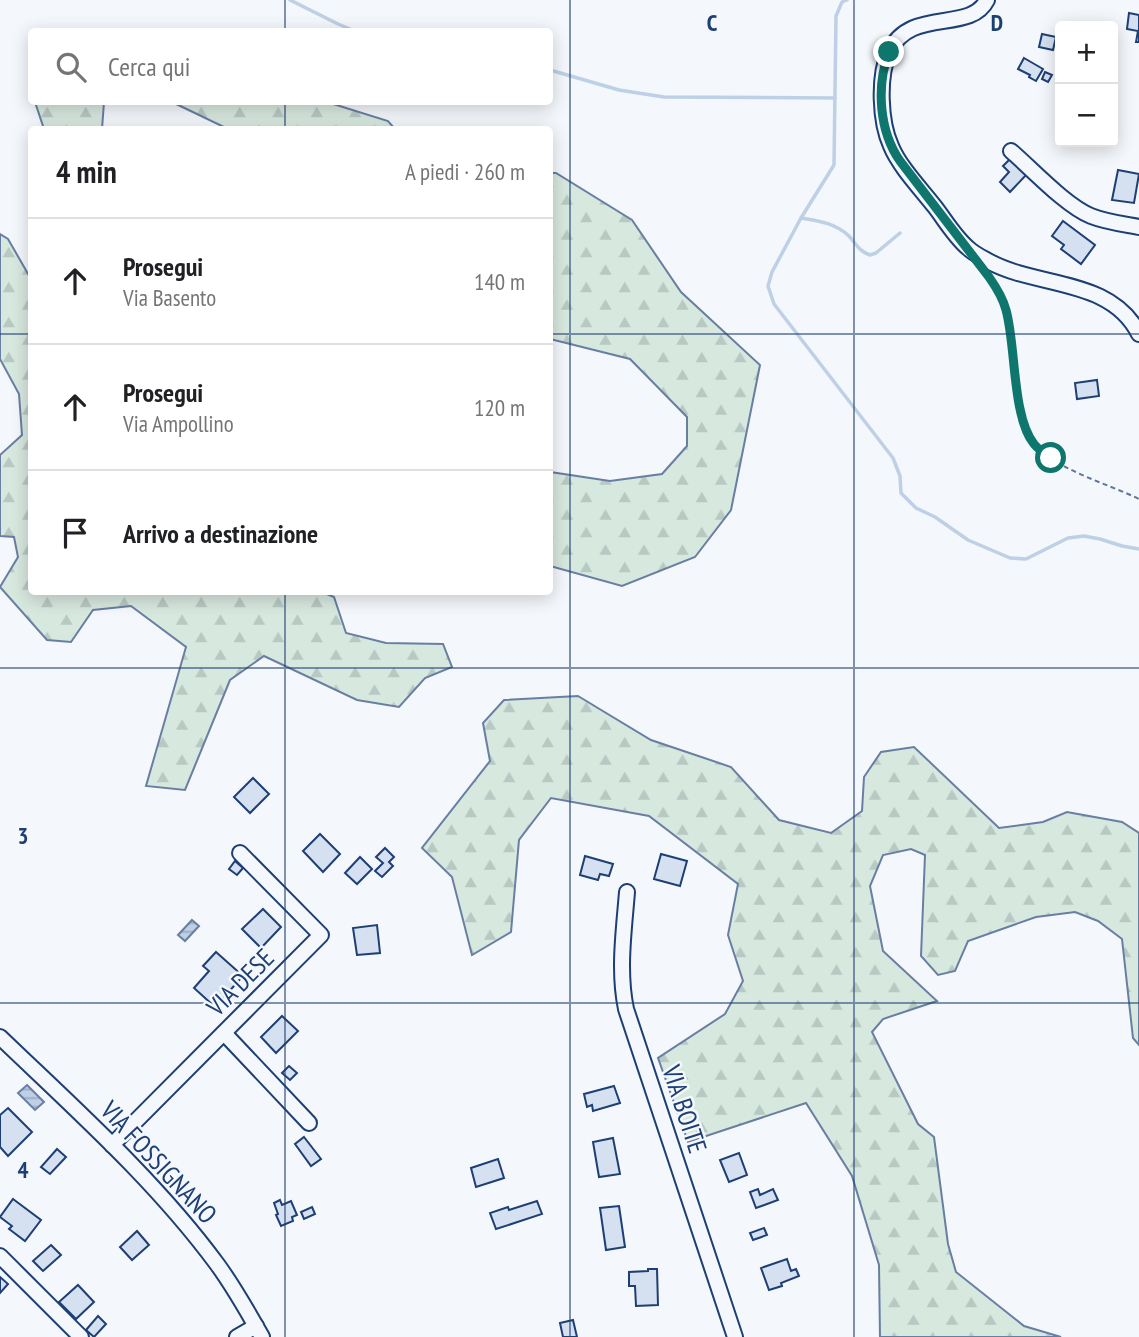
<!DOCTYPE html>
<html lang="it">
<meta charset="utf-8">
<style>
:root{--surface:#fff;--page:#f6f6f6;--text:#202124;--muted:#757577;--line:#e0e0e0}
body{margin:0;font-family:"PT Sans Narrow",sans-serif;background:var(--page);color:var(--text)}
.controls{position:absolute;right:21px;top:21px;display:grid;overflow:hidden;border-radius:7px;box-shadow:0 4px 18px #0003}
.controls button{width:63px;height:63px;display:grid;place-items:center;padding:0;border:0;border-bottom:2px solid var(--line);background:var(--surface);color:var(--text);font:35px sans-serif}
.stop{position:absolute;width:21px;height:21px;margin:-16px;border:5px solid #0f766e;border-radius:50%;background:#fff}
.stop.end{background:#0f766e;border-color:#fff;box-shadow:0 2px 7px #0008}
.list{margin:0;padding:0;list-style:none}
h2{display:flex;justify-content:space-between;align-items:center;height:91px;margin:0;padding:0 28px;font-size:30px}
h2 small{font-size:23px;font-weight:400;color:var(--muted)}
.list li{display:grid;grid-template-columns:46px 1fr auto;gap:21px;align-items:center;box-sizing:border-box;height:126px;padding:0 28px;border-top:2px solid var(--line)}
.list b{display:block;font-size:26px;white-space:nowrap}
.list p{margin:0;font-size:23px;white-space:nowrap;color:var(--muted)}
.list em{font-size:23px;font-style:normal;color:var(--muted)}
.icon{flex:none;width:38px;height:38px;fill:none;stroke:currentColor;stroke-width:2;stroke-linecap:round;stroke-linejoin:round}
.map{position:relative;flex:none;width:1139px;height:1337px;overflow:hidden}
.search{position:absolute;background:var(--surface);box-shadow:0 4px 18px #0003;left:28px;top:28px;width:525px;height:77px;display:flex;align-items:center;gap:18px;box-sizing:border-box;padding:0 24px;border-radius:7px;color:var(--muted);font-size:26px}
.panel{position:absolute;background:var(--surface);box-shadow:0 4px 18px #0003;left:28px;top:126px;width:525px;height:469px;border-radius:7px}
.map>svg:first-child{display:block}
.forest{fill:url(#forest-firs);stroke:#687fa3;stroke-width:2}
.water{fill:url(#water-rules);stroke:#687fa3;stroke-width:2}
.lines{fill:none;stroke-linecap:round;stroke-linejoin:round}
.stream{stroke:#bed0e5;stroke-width:3.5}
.building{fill:#d5e0f0;stroke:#1d3f73;stroke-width:2}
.minor-casing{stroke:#1d3f73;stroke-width:18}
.path{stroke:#5e769c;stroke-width:2;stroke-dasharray:5 3.5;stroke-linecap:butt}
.minor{stroke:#f4f7fb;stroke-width:14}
.route{stroke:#0f766e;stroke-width:9}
.grid{fill:none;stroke:#1d3f73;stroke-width:2;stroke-opacity:0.55}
.labels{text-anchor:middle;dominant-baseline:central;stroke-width:5;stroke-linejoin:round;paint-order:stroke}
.street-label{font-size:26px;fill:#1d3f73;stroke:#f4f7fb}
.grid-label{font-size:23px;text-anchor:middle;font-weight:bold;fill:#1d3f73;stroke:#f4f7fb;stroke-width:5;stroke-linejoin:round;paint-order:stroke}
</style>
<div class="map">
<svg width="1139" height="1337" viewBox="0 0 1139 1337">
<defs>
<pattern id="forest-firs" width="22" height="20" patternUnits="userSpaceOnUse" patternTransform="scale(1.75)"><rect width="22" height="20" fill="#d7e8df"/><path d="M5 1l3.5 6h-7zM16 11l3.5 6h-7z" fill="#b8c8c3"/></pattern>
<pattern id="water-rules" width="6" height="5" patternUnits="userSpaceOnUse" patternTransform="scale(1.75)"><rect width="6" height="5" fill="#bed0e5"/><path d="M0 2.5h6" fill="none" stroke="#9aaabe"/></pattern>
</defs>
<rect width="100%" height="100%" fill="#f4f7fb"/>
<g class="forest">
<polygon points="35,102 104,102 102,129 44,129"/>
<polygon points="172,102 327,102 388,121 395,129 228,129"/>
<polygon points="550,173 556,173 632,220 681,292 760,365 731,510 695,557 622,586 550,566 550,472 610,481 662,474 687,446 687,417 630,359 550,339"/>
<polygon points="0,234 8,239 31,279 32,592 322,592 334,597 346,633 386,643 443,644 452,667 425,678 399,707 357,700 264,656 230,680 185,790 146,786 186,647 131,606 93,610 71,642 47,640 0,587 18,557 14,537 0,536 0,455 22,435 19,394 0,359"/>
<polygon points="578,696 651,740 731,767 779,820 831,833 862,811 864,777 881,752 914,747 999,828 1043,822 1067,812 1122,822 1139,833 1139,1045 1133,1038 1122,939 1098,921 1075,912 1036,917 968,941 955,971 938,975 921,956 925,855 911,849 883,855 870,886 883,951 937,1001 883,1019 872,1032 918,1124 934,1137 948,1244 956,1272 1024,1326 1061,1337 880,1337 879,1265 852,1176 806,1103 688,1142 658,1058 725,1014 743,981 728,935 738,884 649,816 551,798 519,840 511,932 472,955 452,877 422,848 490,761 483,723 504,700"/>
</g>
<g class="water">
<polygon points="192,920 199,926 185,941 178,935"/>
<polygon points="27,1085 44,1102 35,1110 18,1093"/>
</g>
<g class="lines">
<g class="stream">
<polyline points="290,0 338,24 357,32"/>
<polyline points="847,0 842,2 836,16 834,165 801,218 772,272 768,286 774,304 893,458 900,476 901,493 916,508 935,517 968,540 1010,558 1026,559 1068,538 1084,536 1100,539 1122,546 1139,549"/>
<polyline points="550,70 619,90 664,97 835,98"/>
<path d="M 801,218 C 819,221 835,223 849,236 C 856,244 860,252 870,255 L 876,253 L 900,233"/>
</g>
</g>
<g class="building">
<polygon points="1129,13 1139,15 1139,42 1136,42 1138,31 1127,29"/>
<polygon points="1042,34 1056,37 1053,50 1039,47"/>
<polygon points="1024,58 1043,69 1036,81 1029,77 1030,75 1018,69"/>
<polygon points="1045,72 1052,75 1048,82 1042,79"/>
<polygon points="1011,158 1027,174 1010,192 1000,182 1009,172 1003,166"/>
<polygon points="1118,170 1139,174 1134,203 1112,200"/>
<polygon points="1063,221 1095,245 1081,264 1061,249 1064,245 1052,236"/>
<polygon points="1097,380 1099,396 1077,399 1075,383"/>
<polygon points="253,778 269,794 250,813 234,797"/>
<polygon points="320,834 340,854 323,872 303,851"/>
<polygon points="385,848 394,857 389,862 393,866 382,877 375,871 383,863 376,857"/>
<polygon points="661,854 687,861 680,886 654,879"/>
<polygon points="585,856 613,864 609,876 600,874 598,880 580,875"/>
<polygon points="360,857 372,869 357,884 345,873"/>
<polygon points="235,861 243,868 237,875 229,869"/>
<polygon points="263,909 281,927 261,948 242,929"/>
<polygon points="377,925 380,953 357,955 353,928"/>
<polygon points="216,952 243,976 215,1007 194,988 209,971 203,966"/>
<polygon points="282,1016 298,1031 276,1053 261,1037"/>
<polygon points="289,1066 297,1073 290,1080 282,1073"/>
<polygon points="614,1086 620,1103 593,1111 592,1105 587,1107 584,1094"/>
<polygon points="8,1108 32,1132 8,1156 0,1147 0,1115"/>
<polygon points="304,1137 321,1159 311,1166 295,1144"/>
<polygon points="613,1138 620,1174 599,1177 593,1142"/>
<polygon points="57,1149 66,1157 50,1174 41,1167"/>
<polygon points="739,1153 747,1175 729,1182 720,1160"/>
<polygon points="498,1159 504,1178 476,1187 471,1168"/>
<polygon points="758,1189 760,1195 773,1189 778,1200 756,1208 750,1192"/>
<polygon points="13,1199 41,1220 25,1241 9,1229 12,1226 0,1217"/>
<polygon points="280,1200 282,1205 291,1201 297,1215 292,1217 293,1221 281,1226 276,1215 278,1214 274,1203"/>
<polygon points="537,1201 542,1214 496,1229 490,1213 508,1207 509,1210"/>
<polygon points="619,1206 625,1247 606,1250 600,1208"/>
<polygon points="312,1207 315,1214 304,1219 301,1212"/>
<polygon points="764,1228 767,1235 753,1240 750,1233"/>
<polygon points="137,1231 149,1245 132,1260 120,1247"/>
<polygon points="51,1245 61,1255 43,1271 33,1261"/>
<polygon points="787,1259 791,1271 796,1269 799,1276 781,1283 782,1286 769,1290 761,1268"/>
<polygon points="648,1269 657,1269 658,1305 636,1306 635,1286 629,1286 629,1272 648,1271"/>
<polygon points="0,1277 8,1284 0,1293"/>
<polygon points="78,1285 94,1302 76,1319 59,1302"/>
<polygon points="98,1316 106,1324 94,1337 86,1330"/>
<polygon points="573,1320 577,1337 563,1337 560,1323"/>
</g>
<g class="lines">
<defs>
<g id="minor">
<path d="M 987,0 C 970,34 910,6 889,52 C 878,77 880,122 891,146 C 899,166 921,189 935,207 C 945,220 955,237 968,248 C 974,254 983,258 990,262 C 1039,288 1111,278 1139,334"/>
<path d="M 1011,151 C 1032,169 1066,206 1091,216 C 1106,222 1123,224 1139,227"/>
<path d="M 627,892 C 624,930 618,971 626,1009 L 735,1337"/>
<polyline points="224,1033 309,1123"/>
<path d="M 0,1037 C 75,1109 155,1180 217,1264 C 234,1287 248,1312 262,1337"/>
<polyline points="112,1145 321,935 240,853"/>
<polyline points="0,1256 81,1337"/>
<polyline points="237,1337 256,1326"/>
</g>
</defs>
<use href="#minor" class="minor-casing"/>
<path class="path" d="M 989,277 C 996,288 1003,298 1006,310 C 1016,347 1011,423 1039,449 C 1066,473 1106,483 1139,499"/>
<use href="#minor" class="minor"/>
</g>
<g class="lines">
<path class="route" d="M 889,52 C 876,86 879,131 900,161 L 989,277 C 996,287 1003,298 1006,310 C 1016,345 1012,417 1034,444 C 1038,449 1045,454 1051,458"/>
</g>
<path class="grid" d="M 285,0 L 285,32M 570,0 L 570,1337M 854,0 L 854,1337M 285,102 L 285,130M 0,334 L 32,334M 550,334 L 1139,334M 285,592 L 285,1337M 0,668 L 1139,668M 0,1003 L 1139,1003"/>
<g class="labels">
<g class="street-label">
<text transform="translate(240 982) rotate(-45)">VIA DESE</text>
<text transform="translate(685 1109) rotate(72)">VIA BOITE</text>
<text transform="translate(159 1162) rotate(47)">VIA FOSSIGNANO</text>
</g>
</g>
<g class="grid-label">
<text x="712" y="31">C</text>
<text x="997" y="31">D</text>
<text x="23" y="844">3</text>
<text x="23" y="1178">4</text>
</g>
</svg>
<div class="controls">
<button>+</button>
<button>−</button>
</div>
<div class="stop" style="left:1051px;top:458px"></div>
<div class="stop end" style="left:889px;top:52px"></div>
<div class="search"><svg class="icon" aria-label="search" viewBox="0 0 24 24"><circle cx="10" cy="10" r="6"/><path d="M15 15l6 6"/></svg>Cerca qui</div>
<section class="panel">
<h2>4 min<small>A piedi · 260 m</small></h2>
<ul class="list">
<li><svg class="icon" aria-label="ahead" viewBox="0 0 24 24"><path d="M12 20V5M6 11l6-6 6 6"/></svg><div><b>Prosegui</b><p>Via Basento</p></div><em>140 m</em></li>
<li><svg class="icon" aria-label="ahead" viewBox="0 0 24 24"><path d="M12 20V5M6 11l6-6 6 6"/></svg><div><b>Prosegui</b><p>Via Ampollino</p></div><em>120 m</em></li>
<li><svg class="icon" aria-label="arrive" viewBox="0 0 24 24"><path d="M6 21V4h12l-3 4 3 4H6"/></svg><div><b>Arrivo a destinazione</b></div></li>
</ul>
</section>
</div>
